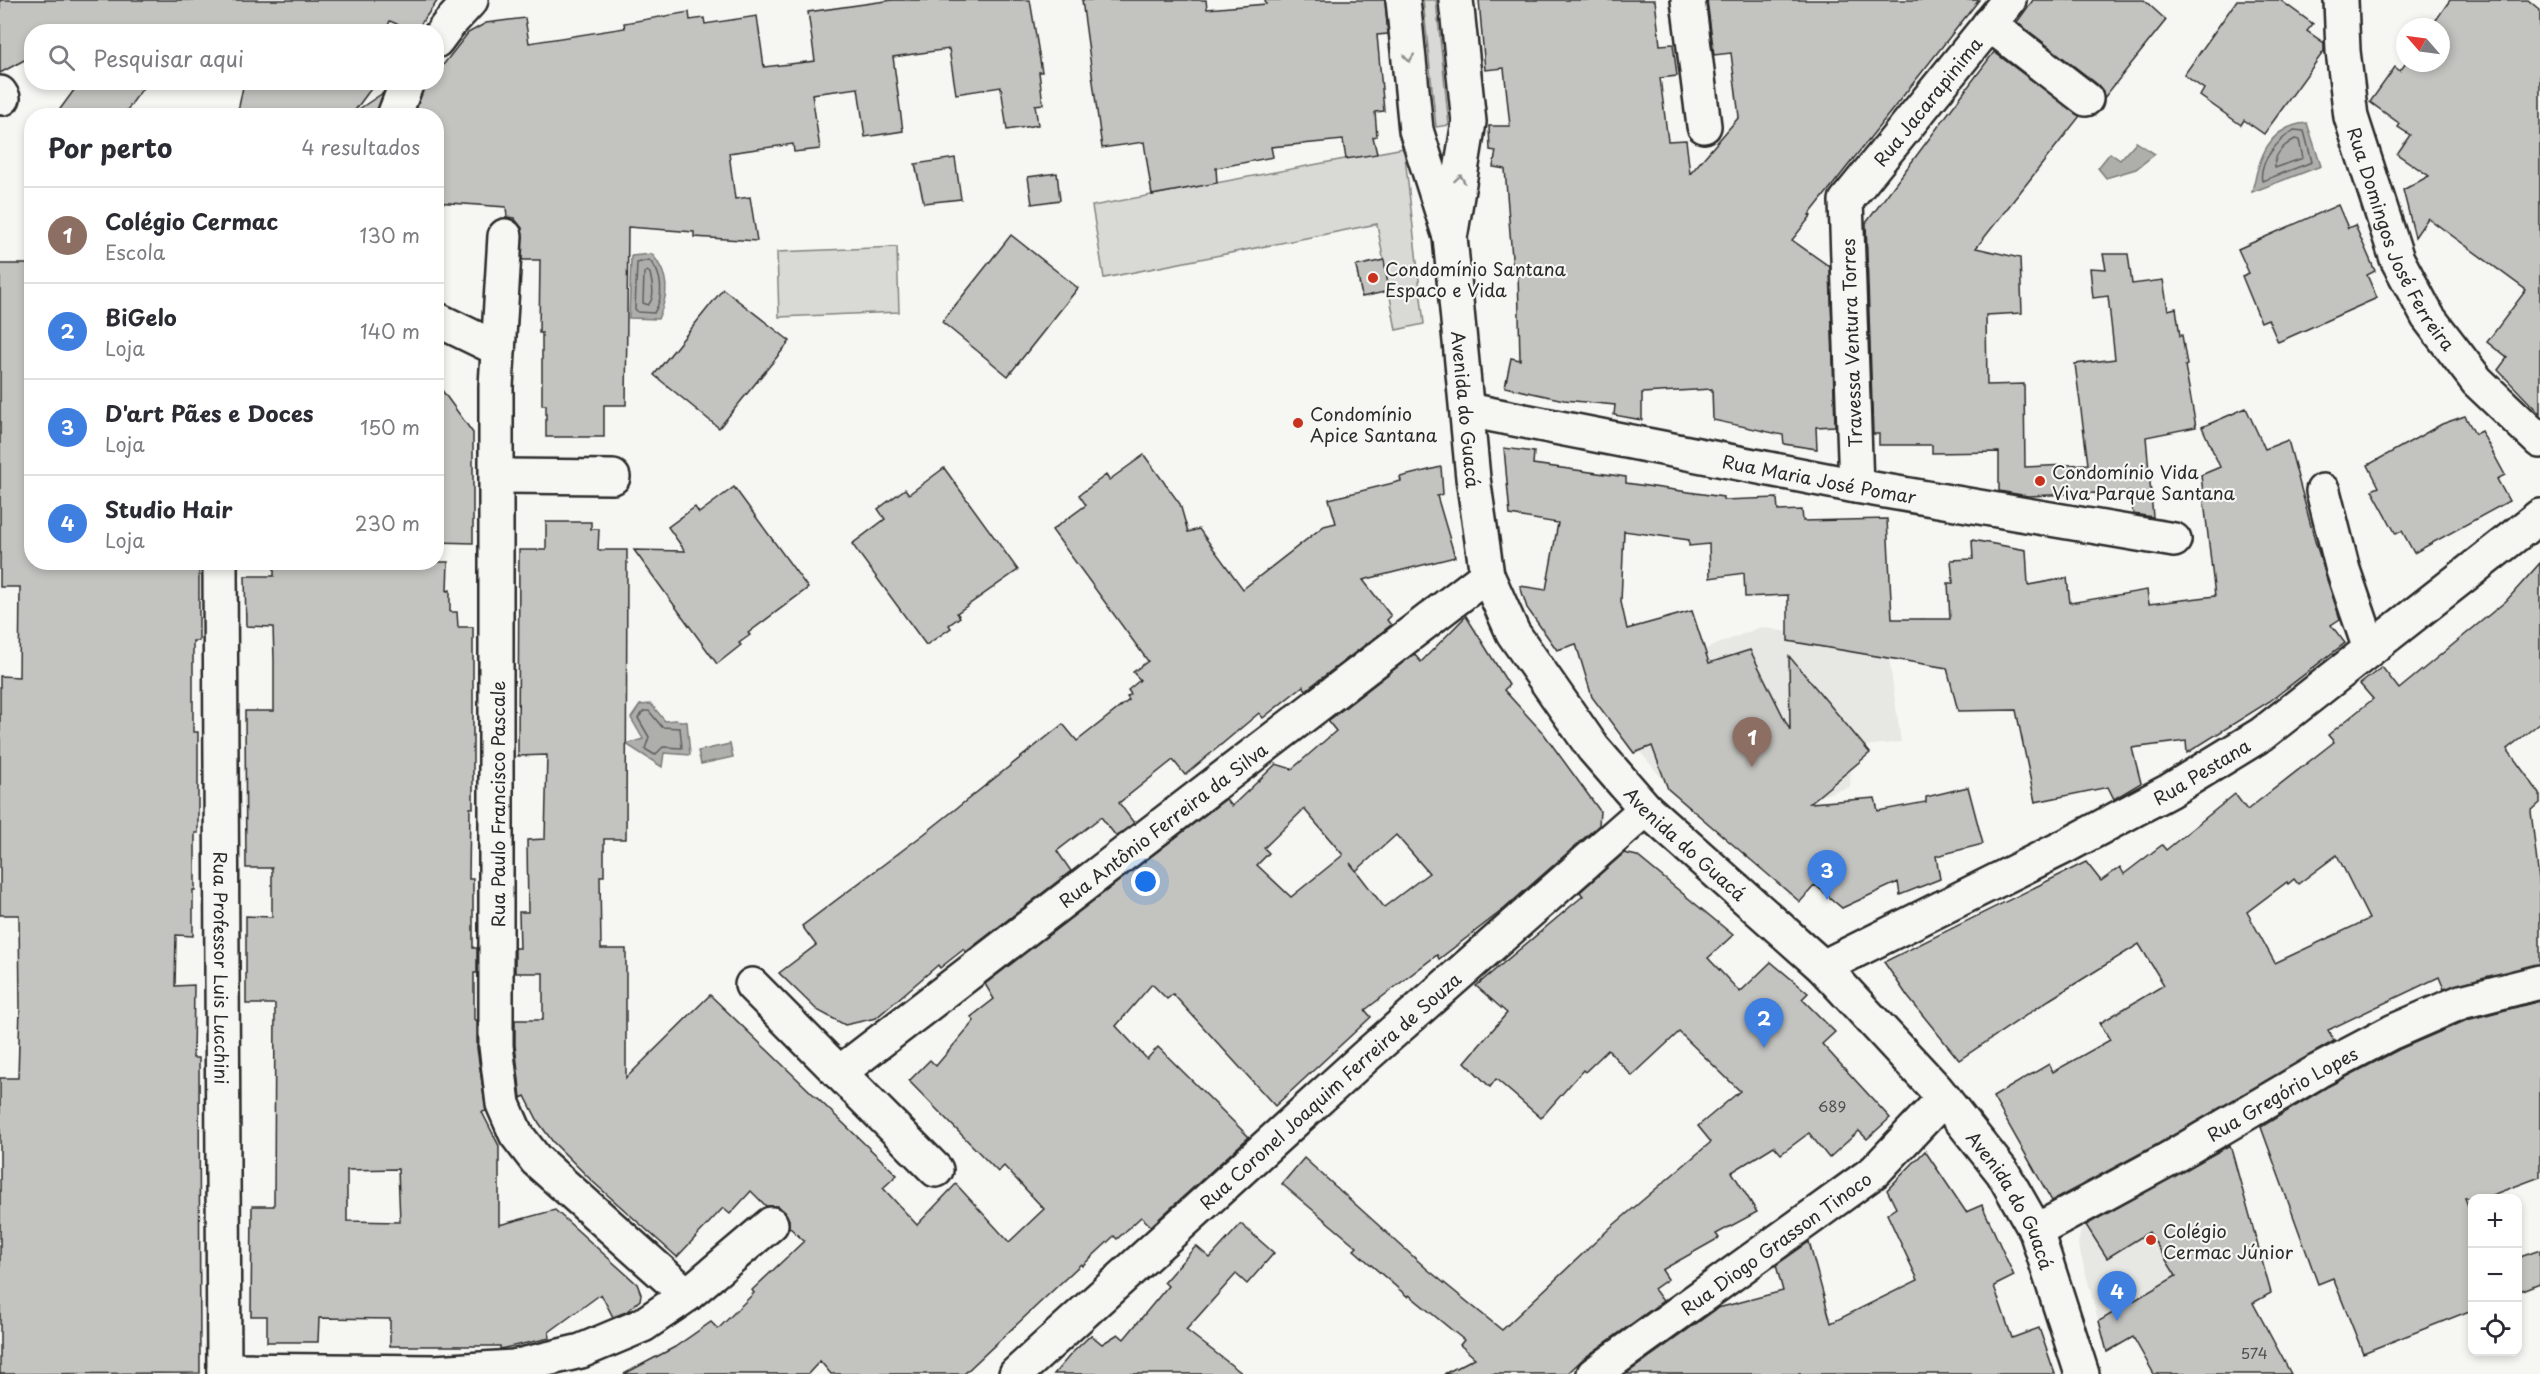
<!DOCTYPE html>
<html lang="pt">
<meta charset="utf-8">
<style>
:root{--surface:#fff;--page:#f2f2f3;--text:#2b2b33;--muted:#7c7c81;--line:#e1e1e2;--accent:#c8321e}
body{margin:0;font-family:"Playpen Sans",sans-serif;background:var(--page);color:var(--text)}
.controls{position:absolute;right:18px;bottom:18px;display:grid;overflow:hidden;border-radius:12px;box-shadow:0 3px 9px #0003}
.controls button{width:54px;height:54px;display:grid;place-items:center;padding:0;border:0;border-bottom:2px solid var(--line);background:var(--surface);color:var(--text);font:30px sans-serif}
.compass{position:absolute;left:2396px;top:18px;width:54px;height:54px;border-radius:50%;background:var(--surface);box-shadow:0 3px 9px #0003;rotate:298deg}
.you{position:absolute;left:1146px;top:882px;width:21px;height:21px;margin:-15px;border:4px solid #fff;border-radius:50%;background:#1a73e8;box-shadow:0 0 0 9px #1a73e833}
.badge{display:grid;place-items:center;width:39px;height:39px;border-radius:50%;background:var(--accent);color:#fff;font-size:20px;font-weight:700}
.pin{position:absolute;translate:-50% -50px;filter:drop-shadow(0 2px 3px #0008)}
.pin::after{content:'';position:absolute;top:32px;width:21px;height:18px;background:inherit;clip-path:polygon(0 0,100% 0,50% 100%)}
.list{margin:0;padding:0;list-style:none}
h2{display:flex;justify-content:space-between;align-items:center;height:78px;margin:0;padding:0 24px;font-size:26px}
h2 small{font-size:20px;font-weight:400;color:var(--muted)}
.list li{display:grid;grid-template-columns:39px 1fr auto;gap:18px;align-items:center;box-sizing:border-box;height:96px;padding:0 24px;border-top:2px solid var(--line)}
.list b{display:block;font-size:22px;white-space:nowrap}
.list p{margin:0;font-size:20px;white-space:nowrap;color:var(--muted)}
.list em{font-size:20px;font-style:normal;color:var(--muted)}
.icon{flex:none;width:33px;height:33px;fill:none;stroke:currentColor;stroke-width:2;stroke-linecap:round;stroke-linejoin:round}
.map{position:relative;flex:none;width:2540px;height:1374px;overflow:hidden}
.search{position:absolute;background:var(--surface);box-shadow:0 3px 9px #0003;left:24px;top:24px;width:420px;height:66px;display:flex;align-items:center;gap:15px;box-sizing:border-box;padding:0 21px;border-radius:24px;color:var(--muted);font-size:22px}
.panel{position:absolute;background:var(--surface);box-shadow:0 3px 9px #0003;left:24px;top:108px;width:420px;height:462px;border-radius:24px}
.map>svg:first-child{display:block}
.built{fill:#e7e7e3}
.green{fill:#d9d9d5;stroke:#828280;stroke-width:1.5}
.water{fill:#aeaeab;stroke:#7a7a78;stroke-width:1.5}
.lines{fill:none;stroke-linecap:round;stroke-linejoin:round}
.shore{stroke:#5f5f5e;stroke-width:1.5}
.building{fill:#c3c3c0;stroke:#2b2b2b;stroke-width:1.5;fill-rule:evenodd}
.street-casing{stroke:#2b2b2b;stroke-width:38}
.secondary-casing{stroke:#2b2b2b;stroke-width:38}
.street{stroke:#f6f6f2;stroke-width:33}
.secondary{stroke:#f6f6f2;stroke-width:33}
.oneway{stroke:#90908e}
.poi-dot{fill:#c8321e;stroke:#f6f6f2;stroke-width:2}
.labels{text-anchor:middle;dominant-baseline:central;stroke-width:4.5;stroke-linejoin:round;paint-order:stroke}
.number-label{font-size:15px;fill:#515150}
.street-label{font-size:18px;fill:#2b2b2b;stroke:#f6f6f2}
.poi-label{font-size:18px;fill:#2b2b2b;stroke:#f6f6f2;text-anchor:start}
</style>
<div class="map">
<svg width="2540" height="1374" viewBox="0 0 2540 1374">
<rect width="100%" height="100%" fill="#f6f6f2"/>
<filter id="ink" filterUnits="userSpaceOnUse"><feTurbulence type="fractalNoise" baseFrequency=".0167" numOctaves="2"/><feDisplacementMap in="SourceGraphic" scale="12" xChannelSelector="R" yChannelSelector="G"/><feConvolveMatrix kernelMatrix="1 2 1 2 8 2 1 2 1" color-interpolation-filters="sRGB"/></filter>
<g filter="url(#ink)">
<g class="built">
<polygon points="1761,627 1888,651 1901,742 1852,747 1850,787 1789,805 1782,877 1685,806 1592,694"/>
<polygon points="2183,1167 2228,1245 2098,1320 2078,1244 2081,1230 2086,1225"/>
</g>
<g class="green">
<polygon points="1423,0 1436,0 1449,125 1436,127"/>
<polygon points="1404,148 1424,324 1396,330 1377,224 1104,278 1092,206"/>
<polygon points="897,247 899,312 779,317 777,252"/>
</g>
<g class="water">
<path d="M 2307,123 L 2321,166 L 2252,192 C 2259,158 2268,126 2307,123 Z"/>
<polygon points="2136,142 2155,154 2136,169 2106,178 2098,168 2110,153 2120,160"/>
<path d="M 652,254 C 670,276 669,294 658,319 L 629,318 L 631,256 Z"/>
<polygon points="651,704 665,721 675,720 687,722 690,755 664,753 662,767 626,744 643,739 631,718 640,705"/>
<polygon points="730,744 733,757 701,764 698,751"/>
</g>
<g class="lines">
<g class="shore">
<path d="M 2294,130 L 2304,131 L 2312,162 L 2262,181 C 2258,161 2279,140 2294,130 Z"/>
<path d="M 2295,139 L 2299,140 L 2303,158 L 2275,168 C 2273,155 2284,145 2295,139 Z"/>
<path d="M 649,260 C 663,273 664,297 654,313 L 638,312 L 635,309 L 637,263 Z"/>
<path d="M 647,271 L 650,273 C 652,284 656,297 648,305 L 643,303 L 644,273 Z"/>
<polygon points="644,711 649,711 662,727 680,728 682,748 663,747 655,755 645,749 649,737 638,718"/>
</g>
</g>
<g class="building">
<polygon points="0,0 438,0 415,32 390,21 385,32 32,32 32,56 0,73"/>
<polygon points="893,0 1030,0 1042,72 1039,72 1043,104 1035,105 1038,125 1007,130 1001,87 956,94 949,49 893,57 903,131 865,137 858,88 812,94 820,149 794,152 793,144 729,153 735,199 750,197 757,241 694,237 694,232 628,227 626,405 604,405 604,437 546,437 546,405 542,405 542,333 539,333 540,260 522,260 522,228 514,218 507,217 506,207 436,202 436,116 414,116 425,82 436,82 436,74 468,33 486,23 525,18 529,43 625,28 624,23 689,12 690,20 704,18 705,24 757,16 764,67 815,61 808,12"/>
<polygon points="1082,0 1206,0 1207,9 1266,4 1265,0 1385,0 1388,34 1377,35 1384,111 1375,112 1377,136 1373,137 1377,154 1346,159 1343,140 1271,147 1273,157 1216,168 1217,183 1152,195 1144,142 1102,148"/>
<polygon points="1479,0 1655,0 1660,45 1673,44 1677,76 1660,78 1668,141 1686,140 1690,174 1739,117 1731,53 1714,55 1707,0 1979,0 1809,215 1811,216 1792,240 1830,267 1835,426 1816,427 1817,449 1784,444 1783,435 1713,420 1712,389 1642,393 1642,420 1614,415 1615,405 1564,400 1505,387 1511,358 1520,360 1518,271 1513,270 1505,169 1493,167 1496,151 1490,150 1489,126 1510,126 1504,68 1485,70"/>
<polygon points="2033,0 2144,0 2166,20 2104,98 2103,91 2097,84 2017,22"/>
<polygon points="2237,0 2280,0 2313,24 2307,31 2324,43 2324,51 2264,134 2244,120 2241,125 2200,96 2204,89 2184,75"/>
<polygon points="2450,0 2528,0 2540,10 2540,414 2498,370 2507,358 2487,342 2526,290 2428,218 2415,237 2403,190 2429,176 2397,154 2410,135 2398,127 2400,124 2370,102 2395,67 2400,71 2406,63 2441,63 2441,27 2431,27"/>
<polygon points="1994,52 2080,116 1976,248 2020,258 2022,313 1986,315 1987,385 2024,384 2025,467 2088,464 2075,364 2115,359 2108,296 2093,298 2090,268 2106,269 2103,254 2128,254 2132,284 2163,280 2168,310 2176,308 2180,336 2182,335 2187,365 2185,366 2196,427 2146,437 2153,517 2133,514 2129,492 2096,496 2096,493 2028,496 1999,491 1999,452 1932,453 1932,445 1879,445 1879,434 1873,434 1866,223"/>
<polygon points="80,82 147,82 123,116 55,116"/>
<polygon points="244,82 376,82 353,113 383,93 376,116 237,116"/>
<polygon points="955,158 961,199 924,203 915,164"/>
<polygon points="1057,173 1060,200 1032,204 1028,177"/>
<polygon points="2338,205 2348,228 2355,225 2375,271 2367,275 2377,298 2278,342 2268,319 2261,322 2242,276 2249,273 2238,249"/>
<polygon points="1011,235 1078,288 1008,376 942,322"/>
<polygon points="1384,260 1389,291 1362,297 1356,266"/>
<polygon points="0,264 32,264 32,562 199,562 199,641 193,641 193,732 198,732 198,833 195,833 195,890 193,890 193,936 176,935 175,986 194,985 193,1058 199,1058 200,1373 0,1374 0,1078 18,1078 20,1007 19,915 0,915 0,676 19,677 20,587 0,587"/>
<polygon points="723,289 790,341 719,428 654,375"/>
<polygon points="436,382 473,433 473,543 436,542"/>
<polygon points="2246,408 2265,449 2288,440 2315,541 2340,619 2331,625 2345,643 2270,701 2187,753 2186,741 2132,748 2141,783 2114,799 2108,787 2035,802 2016,710 1958,711 1947,668 1788,641 1788,595 1745,597 1744,573 1710,578 1709,544 1689,546 1689,540 1624,531 1621,602 1627,629 1692,611 1709,663 1750,650 1790,730 1789,656 1870,753 1810,803 1875,798 1878,811 1926,802 1926,797 1968,787 1983,844 1936,856 1940,879 1900,895 1898,882 1842,908 1815,885 1800,902 1668,789 1652,746 1634,753 1592,697 1576,644 1557,650 1527,608 1520,586 1546,590 1558,523 1510,515 1504,448 1534,452 1533,464 1626,477 1626,483 1723,497 1723,500 1777,498 1778,511 1802,510 1803,521 1887,519 1892,619 1950,619 1948,583 1953,583 1951,560 1973,559 1972,540 2026,550 2028,585 2067,578 2070,603 2147,590 2149,604 2215,596 2201,475 2220,467 2202,427"/>
<polygon points="2465,416 2475,434 2481,431 2505,475 2497,479 2509,501 2414,553 2402,531 2396,534 2372,490 2379,487 2368,465 2442,424"/>
<polygon points="1144,455 1180,504 1188,532 1199,529 1243,589 1324,526 1336,523 1329,499 1401,481 1400,477 1441,467 1443,494 1437,496 1455,557 1363,580 1391,616 1387,620 1391,625 1306,690 1303,686 1263,718 1259,713 1185,775 1173,760 1119,803 1134,823 1116,836 1101,817 1057,851 1071,871 966,952 964,949 940,968 938,965 876,1018 845,1025 817,1010 779,973 816,945 802,926 924,834 1063,724 1077,741 1129,700 1127,697 1131,694 1128,690 1140,680 1133,672 1148,661 1052,530 1086,505 1079,495 1106,475 1109,480"/>
<polygon points="944,468 1018,570 957,613 960,617 949,625 951,628 926,645 852,544 885,519 878,509 905,489 909,494"/>
<polygon points="734,487 808,588 748,633 750,635 739,643 741,645 717,664 634,550 685,551 668,527 695,507 699,513"/>
<path d="M 546,522 L 591,522 L 591,529 L 599,529 L 598,550 L 627,550 L 626,839 L 604,839 L 604,876 L 600,876 L 601,949 L 626,949 L 626,1078 L 710,995 L 897,1175 L 883,1188 L 917,1225 L 956,1184 L 1009,1242 L 1044,1209 L 1004,1166 L 998,1172 L 909,1081 L 930,1060 L 936,1066 L 974,1021 L 971,1017 L 994,999 L 985,984 L 1226,799 L 1232,806 L 1276,764 L 1292,769 L 1336,731 L 1328,721 L 1414,654 L 1421,662 L 1466,616 L 1509,685 L 1504,690 L 1544,734 L 1600,811 L 1599,825 L 1504,909 L 1439,959 L 1437,955 L 1365,1010 L 1371,1017 L 1275,1106 L 1173,994 L 1167,999 L 1152,984 L 1116,1026 L 1147,1059 L 1158,1047 L 1249,1137 L 1151,1226 L 1141,1217 L 1117,1239 L 1114,1236 L 1082,1266 L 1081,1264 L 964,1374 L 831,1374 L 820,1361 L 808,1374 L 624,1374 L 675,1347 L 711,1322 L 718,1329 L 754,1293 L 752,1290 L 804,1241 L 789,1227 L 789,1220 L 785,1212 L 777,1206 L 766,1206 L 751,1191 L 730,1214 L 723,1208 L 677,1257 L 592,1181 L 553,1142 L 539,1123 L 525,1096 L 521,1098 L 515,1045 L 515,1020 L 543,1020 L 543,973 L 515,973 L 515,948 L 520,948 L 519,912 L 528,912 L 527,840 L 545,839 L 547,755 L 518,756 L 519,550 L 546,550 ZM 1304,809 L 1343,855 L 1291,897 L 1257,865 L 1269,853 L 1264,848 ZM 1396,835 L 1429,873 L 1384,907 L 1350,863 L 1356,871 Z"/>
<path d="M 274,562 L 448,562 L 447,591 L 450,590 L 450,612 L 457,612 L 458,627 L 473,627 L 473,808 L 470,808 L 469,879 L 473,879 L 473,948 L 477,948 L 477,973 L 474,973 L 474,1020 L 477,1020 L 477,1048 L 486,1111 L 482,1112 L 499,1146 L 499,1225 L 555,1210 L 637,1284 L 641,1294 L 640,1300 L 626,1312 L 613,1317 L 601,1294 L 549,1332 L 550,1338 L 500,1349 L 500,1346 L 390,1346 L 390,1319 L 319,1318 L 318,1342 L 267,1342 L 267,1316 L 251,1316 L 252,1206 L 274,1206 L 275,1004 L 246,1004 L 246,916 L 272,917 L 272,868 L 246,868 L 245,711 L 274,711 L 274,659 L 273,627 L 246,626 L 245,576 L 274,576 ZM 398,1169 L 400,1222 L 347,1221 L 347,1170 Z"/>
<path d="M 2540,563 L 2540,723 L 2507,749 L 2540,794 L 2540,803 L 2531,811 L 2540,889 L 2540,964 L 2444,989 L 2439,977 L 2328,1030 L 2334,1041 L 2158,1144 L 2052,1201 L 1993,1097 L 2049,1064 L 2053,1072 L 2110,1040 L 2100,1023 L 2164,985 L 2139,944 L 2049,1000 L 1959,1060 L 1908,997 L 1884,962 L 2086,862 L 2101,881 L 2120,867 L 2124,874 L 2162,845 L 2166,850 L 2235,794 L 2247,810 L 2334,742 L 2328,735 L 2373,699 L 2360,684 L 2382,667 L 2399,689 L 2506,601 ZM 2337,855 L 2369,919 L 2275,963 L 2247,912 L 2287,882 L 2288,884 L 2294,879 L 2298,884 Z"/>
<polygon points="1624,853 1637,856 1733,935 1708,958 1740,992 1771,962 1808,993 1802,999 1835,1032 1822,1044 1890,1118 1867,1139 1859,1131 1829,1158 1809,1133 1781,1154 1774,1146 1732,1172 1757,1212 1716,1234 1719,1238 1662,1270 1668,1279 1654,1289 1663,1301 1583,1359 1567,1374 1444,1374 1475,1358 1460,1345 1464,1340 1409,1295 1408,1297 1354,1250 1357,1247 1282,1184 1304,1158 1427,1269 1502,1330 1610,1228 1711,1142 1698,1126 1740,1091 1679,1032 1632,1076 1608,1050 1585,1072 1583,1070 1541,1118 1496,1079 1490,1087 1465,1062 1507,1013 1476,986 1583,896 1580,892"/>
<polygon points="2540,1001 2540,1177 2484,1198 2465,1198 2472,1216 2472,1310 2363,1353 2333,1278 2318,1284 2261,1127 2327,1087 2400,1049 2467,1020"/>
<polygon points="2230,1145 2271,1293 2253,1303 2291,1374 2154,1374 2133,1337 2107,1352 2099,1321 2176,1276 2149,1232 2107,1258 2086,1225"/>
<polygon points="1925,1151 1966,1212 1982,1205 2014,1276 1994,1286 2012,1338 2039,1328 2055,1374 1626,1374 1718,1308 1783,1291 1776,1265 1809,1242 1831,1323 1918,1280 1887,1214 1896,1208 1887,1190"/>
<polygon points="1241,1224 1274,1253 1247,1284 1236,1274 1186,1330 1243,1374 1054,1374 1072,1353 1091,1335 1102,1344 1118,1334 1124,1339 1168,1286 1164,1282 1196,1246 1210,1258"/>
<polygon points="2540,1250 2540,1283 2517,1292 2517,1258"/>
</g>
<g class="lines">
<defs>
<g id="street">
<polyline points="1688,0 1704,126"/>
<path id="s1" d="M 2341,0 L 2343,51 L 2351,117 L 2397,259 L 2428,317 L 2477,381 L 2540,441"/>
<polyline points="1989,24 2086,99"/>
<polyline points="436,41 448,25 471,0"/>
<polyline points="0,93 3,98"/>
<polyline points="394,116 407,82"/>
<polyline points="505,236 496,386 496,1046 503,1104 516,1134 536,1160 687,1295"/>
<polyline points="436,319 498,349"/>
<path id="s2" d="M 1468,410 L 1856,486 L 2174,540"/>
<polyline points="497,476 613,477"/>
<path id="s3" d="M 1856,486 L 1846,201 L 2009,0"/>
<polyline points="2323,491 2343,570 2370,649"/>
<path id="s4" d="M 220,562 L 224,1374"/>
<path id="s5" d="M 1823,967 L 2066,846 L 2169,791 L 2262,734 L 2540,516"/>
<polyline points="752,985 936,1170"/>
<path id="s6" d="M 839,1073 L 1487,575"/>
<path id="s7" d="M 2036,1231 L 2167,1160 L 2318,1071 L 2392,1032 L 2461,1002 L 2540,982"/>
<polyline points="224,1370 435,1372 513,1367 581,1351 643,1325 687,1295 771,1224"/>
<path id="s8" d="M 1016,1374 L 1367,1055 L 1646,809"/>
<path id="s9" d="M 1594,1374 L 1875,1171 L 1944,1098"/>
</g>
<g id="secondary">
<path id="s10" d="M 1403,0 L 1416,130 L 1450,237 L 1473,478 L 1487,575 L 1513,633 L 1593,748 L 1646,809 L 1823,967 L 1937,1090 L 2003,1173 L 2036,1231 L 2082,1374"/>
<polyline points="1451,232 1469,122 1456,0"/>
</g>
</defs>
<use href="#street" class="street-casing"/>
<use href="#secondary" class="secondary-casing"/>
<use href="#street" class="street"/>
<use href="#secondary" class="secondary"/>
</g>
<defs><path id="oneway-chevron" d="M-2-3.5L2.5 0L-2 3.5" fill="none" stroke-width="1.6" stroke-linecap="round" stroke-linejoin="round" transform="scale(1.5)"/></defs>
<g class="oneway">
<use href="#oneway-chevron" transform="translate(1409 58) rotate(84)"/>
<use href="#oneway-chevron" transform="translate(1460 179) rotate(-81)"/>
</g>
</g>
<g class="poi-dot">
<circle cx="1373" cy="278" r="6"/>
<circle cx="1298" cy="423" r="6"/>
<circle cx="2040" cy="481" r="6"/>
<circle cx="2151" cy="1240" r="6"/>
</g>
<g class="labels">
<g class="number-label">
<text x="1832" y="1105">689</text>
<text x="2254" y="1352">574</text>
</g>
<g class="street-label">
<text stroke="none"><textPath href="#s3" startOffset="414">Rua Jacarapinima</textPath></text>
<text stroke="none"><textPath href="#s1" startOffset="250">Rua Domingos José Ferreira</textPath></text>
<text transform="translate(1851 343) rotate(-92)">Travessa Ventura Torres</text>
<text stroke="none"><textPath href="#s10" startOffset="416">Avenida do Guacá</textPath></text>
<text stroke="none"><textPath href="#s2" startOffset="358">Rua Maria José Pomar</textPath></text>
<text stroke="none"><textPath href="#s5" startOffset="426">Rua Pestana</textPath></text>
<text transform="translate(497 804) rotate(-90)">Rua Paulo Francisco Pascale</text>
<text stroke="none"><textPath href="#s6" startOffset="408">Rua Antônio Ferreira da Silva</textPath></text>
<text stroke="none"><textPath href="#s10" startOffset="920">Avenida do Guacá</textPath></text>
<text stroke="none"><textPath href="#s4" startOffset="406">Rua Professor Luis Lucchini</textPath></text>
<text stroke="none"><textPath href="#s8" startOffset="423">Rua Coronel Joaquim Ferreira de Souza</textPath></text>
<text stroke="none"><textPath href="#s7" startOffset="282">Rua Gregório Lopes</textPath></text>
<text stroke="none"><textPath href="#s10" startOffset="1406">Avenida do Guacá</textPath></text>
<text stroke="none"><textPath href="#s9" startOffset="224">Rua Diogo Grasson Tinoco</textPath></text>
</g>
<g class="poi-label">
<text x="1385" y="268">Condomínio Santana<tspan x="1385" dy="21">Espaco e Vida</tspan></text>
<text x="1310" y="413">Condomínio<tspan x="1310" dy="21">Apice Santana</tspan></text>
<text x="2052" y="471">Condomínio Vida<tspan x="2052" dy="21">Viva Parque Santana</tspan></text>
<text x="2163" y="1230">Colégio<tspan x="2163" dy="21">Cermac Júnior</tspan></text>
</g>
</g>
</svg>
<div class="controls">
<button>+</button>
<button>−</button>
<button><svg class="icon" aria-label="locate" viewBox="0 0 24 24"><circle cx="12" cy="12" r="6"/><path d="M12 2v4M12 18v4M2 12h4M18 12h4"/></svg></button>
</div>
<svg class="compass" viewBox="-18 -18 36 36"><path d="M0-13l5 13h-10z" fill="#e53935"/><path d="M0 13l5-13h-10z" fill="#7c7c81"/></svg>
<div class="you"></div>
<div class="pin badge" style="left:1752px;top:767px;background:#8d6e63">1</div>
<div class="pin badge" style="left:1764px;top:1048px;background:#3f7fe0">2</div>
<div class="pin badge" style="left:1827px;top:900px;background:#3f7fe0">3</div>
<div class="pin badge" style="left:2117px;top:1321px;background:#3f7fe0">4</div>
<div class="search"><svg class="icon" aria-label="search" viewBox="0 0 24 24"><circle cx="10" cy="10" r="6"/><path d="M15 15l6 6"/></svg>Pesquisar aqui</div>
<section class="panel">
<h2>Por perto<small>4 resultados</small></h2>
<ul class="list">
<li><span class="badge" style="background:#8d6e63">1</span><div><b>Colégio Cermac</b><p>Escola</p></div><em>130 m</em></li>
<li><span class="badge" style="background:#3f7fe0">2</span><div><b>BiGelo</b><p>Loja</p></div><em>140 m</em></li>
<li><span class="badge" style="background:#3f7fe0">3</span><div><b>D'art Pães e Doces</b><p>Loja</p></div><em>150 m</em></li>
<li><span class="badge" style="background:#3f7fe0">4</span><div><b>Studio Hair</b><p>Loja</p></div><em>230 m</em></li>
</ul>
</section>
</div>
